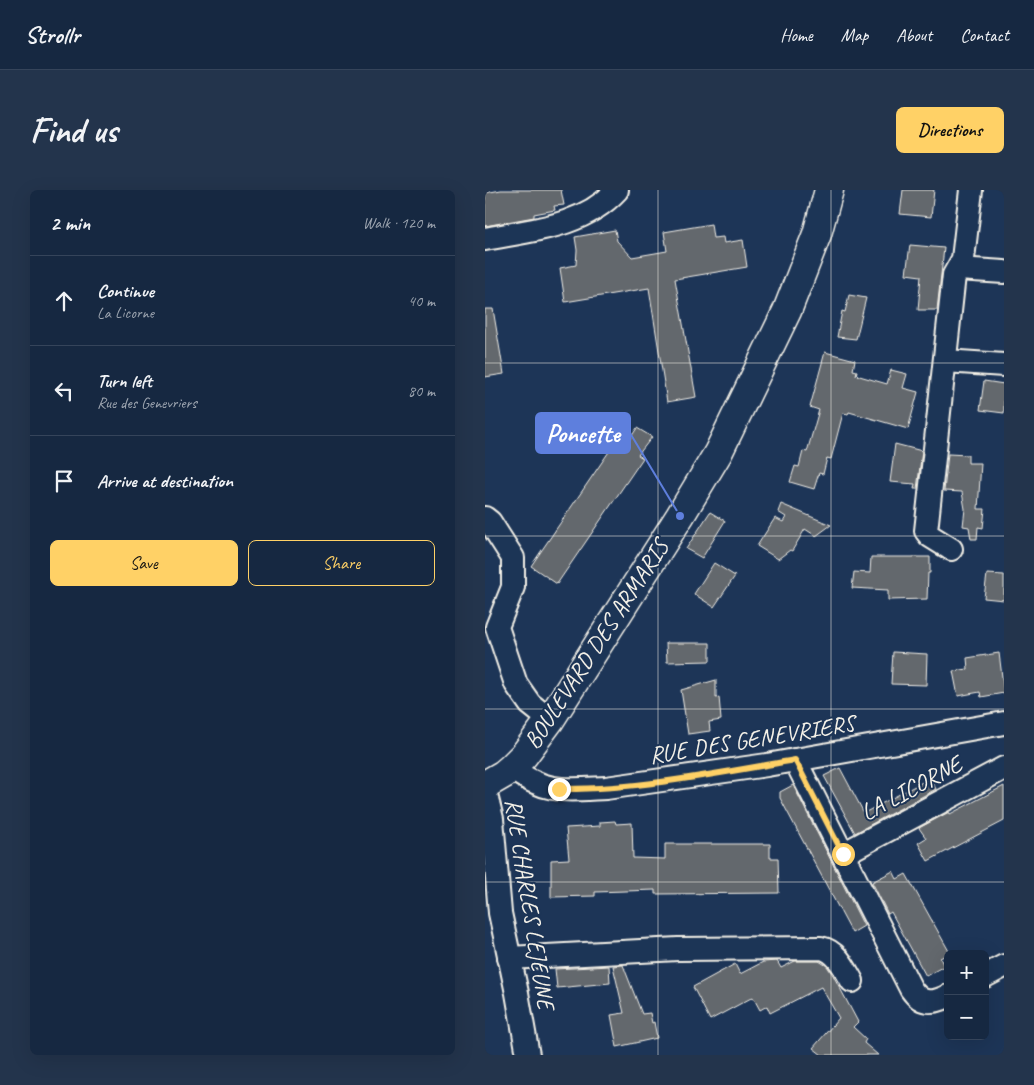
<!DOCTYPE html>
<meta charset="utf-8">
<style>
:root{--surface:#162841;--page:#23344c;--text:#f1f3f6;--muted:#9ea6b1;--line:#35445a;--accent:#ffd166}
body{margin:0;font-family:Caveat,sans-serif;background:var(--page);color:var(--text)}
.controls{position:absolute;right:15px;bottom:15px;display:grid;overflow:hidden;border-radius:8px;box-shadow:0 5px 20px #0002}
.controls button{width:45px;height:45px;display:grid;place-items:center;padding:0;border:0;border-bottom:1px solid var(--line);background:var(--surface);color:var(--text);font:25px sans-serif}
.stop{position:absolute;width:15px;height:15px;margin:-11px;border:4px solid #ffd166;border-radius:50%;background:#fff}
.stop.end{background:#ffd166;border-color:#fff;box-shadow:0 1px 5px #0008}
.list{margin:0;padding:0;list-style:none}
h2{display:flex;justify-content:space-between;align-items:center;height:65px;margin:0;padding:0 20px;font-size:21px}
h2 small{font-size:16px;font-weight:400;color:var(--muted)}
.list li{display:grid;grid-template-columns:32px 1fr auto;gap:15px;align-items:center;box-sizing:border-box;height:90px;padding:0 20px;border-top:1px solid var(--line)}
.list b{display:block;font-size:19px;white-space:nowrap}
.list p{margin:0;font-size:16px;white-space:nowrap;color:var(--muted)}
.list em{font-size:16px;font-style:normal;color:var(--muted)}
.actions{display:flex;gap:10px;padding:15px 20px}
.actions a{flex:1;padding:11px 0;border:1px solid var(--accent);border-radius:8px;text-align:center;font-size:18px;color:var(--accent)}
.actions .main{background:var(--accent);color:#111}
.icon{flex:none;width:28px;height:28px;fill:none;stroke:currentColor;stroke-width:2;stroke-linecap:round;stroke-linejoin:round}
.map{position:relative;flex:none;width:519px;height:865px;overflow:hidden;border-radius:8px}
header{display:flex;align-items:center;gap:30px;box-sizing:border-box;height:70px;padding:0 25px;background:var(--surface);border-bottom:1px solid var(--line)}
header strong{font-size:24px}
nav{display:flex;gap:28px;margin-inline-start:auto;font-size:18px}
.intro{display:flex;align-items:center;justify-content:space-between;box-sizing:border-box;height:120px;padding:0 30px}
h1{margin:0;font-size:35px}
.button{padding:12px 22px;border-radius:8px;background:var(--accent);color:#111;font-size:18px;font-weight:700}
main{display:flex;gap:30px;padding:0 30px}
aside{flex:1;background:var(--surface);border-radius:8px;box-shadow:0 5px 20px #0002}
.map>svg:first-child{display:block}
.building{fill:#63676d;stroke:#f4f1e8}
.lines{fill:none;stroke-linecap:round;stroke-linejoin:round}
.minor-casing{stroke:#f4f1e8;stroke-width:26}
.major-casing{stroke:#f4f1e8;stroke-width:31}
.minor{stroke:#1d3557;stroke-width:22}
.major{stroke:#1d3557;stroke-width:28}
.route{stroke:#ffd166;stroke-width:6}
.grid{fill:none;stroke:#f4f1e8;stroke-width:1;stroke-opacity:0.55}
.labels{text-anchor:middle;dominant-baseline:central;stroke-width:4;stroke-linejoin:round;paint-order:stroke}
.street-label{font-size:24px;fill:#f4f1e8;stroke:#1d3557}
.leader{fill:none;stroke:#5e7fdd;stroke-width:2}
.callout-dot{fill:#5e7fdd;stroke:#1d3557;stroke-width:2}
.callout{fill:#5e7fdd;stroke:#5e7fdd;stroke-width:2}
.callout-label{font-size:25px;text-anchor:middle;font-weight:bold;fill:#fff}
</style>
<header>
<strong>Strollr</strong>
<nav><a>Home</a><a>Map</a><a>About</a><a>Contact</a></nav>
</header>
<div class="intro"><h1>Find us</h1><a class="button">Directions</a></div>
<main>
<aside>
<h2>2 min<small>Walk · 120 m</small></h2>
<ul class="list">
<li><svg class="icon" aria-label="ahead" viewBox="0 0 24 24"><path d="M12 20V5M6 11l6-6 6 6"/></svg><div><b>Continue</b><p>La Licorne</p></div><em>40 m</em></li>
<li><svg class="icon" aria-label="left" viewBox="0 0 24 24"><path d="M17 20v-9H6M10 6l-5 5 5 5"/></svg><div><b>Turn left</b><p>Rue des Genevriers</p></div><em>80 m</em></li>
<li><svg class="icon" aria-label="arrive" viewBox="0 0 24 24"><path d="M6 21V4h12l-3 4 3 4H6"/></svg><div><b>Arrive at destination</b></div></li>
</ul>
<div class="actions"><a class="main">Save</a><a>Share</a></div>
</aside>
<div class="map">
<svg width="519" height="865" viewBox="0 0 519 865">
<rect width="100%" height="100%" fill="#1d3557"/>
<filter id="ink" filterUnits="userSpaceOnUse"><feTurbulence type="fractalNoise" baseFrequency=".02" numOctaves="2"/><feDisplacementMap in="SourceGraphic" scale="10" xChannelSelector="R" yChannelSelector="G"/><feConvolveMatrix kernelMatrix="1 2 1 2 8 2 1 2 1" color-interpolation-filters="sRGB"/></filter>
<g filter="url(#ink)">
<g class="building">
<polygon points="16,0 76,0 79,15 69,16 70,20 49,24 49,27 0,36 0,3"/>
<polygon points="418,0 449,0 446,27 415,24"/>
<polygon points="226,34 228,48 238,47 239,53 258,50 262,77 190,89 211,207 182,212 164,98 80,112 75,78 91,75 92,60 90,47 130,40 132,51 147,67 182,61 179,42"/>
<polygon points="425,55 459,58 452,120 433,120 436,86 421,84"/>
<polygon points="364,105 381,108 371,149 352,147 357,121 360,122"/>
<polygon points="0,119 8,119 19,184 0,187"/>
<polygon points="340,162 370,170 368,180 372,181 371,185 402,194 406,180 422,184 418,198 433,202 423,239 364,222 363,224 358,223 346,269 342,268 338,284 334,283 329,299 305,292 310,276 314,277 318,261 322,262 334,220 325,217"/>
<polygon points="499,191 519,194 519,223 495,220"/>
<polygon points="152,238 167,247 153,265 158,268 72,394 46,376 132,250 140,256"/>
<polygon points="410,254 437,261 432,299 429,299 430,294 405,292"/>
<polygon points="463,264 483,265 483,273 496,273 493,319 500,319 498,338 493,337 492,349 486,349 484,337 478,336 480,319 477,302 459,301"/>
<polygon points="296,314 346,335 331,346 320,339 307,361 305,360 293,369 272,356 290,328 298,332 301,327 293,322"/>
<polygon points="225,322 240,331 217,368 201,359"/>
<polygon points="386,367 445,367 445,383 443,383 442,409 403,410 403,400 367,398 369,382 385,383"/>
<polygon points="229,373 250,386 229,417 209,404"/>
<polygon points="502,384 519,385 519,410 499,408"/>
<polygon points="181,453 225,453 225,471 182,472"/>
<polygon points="408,462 442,464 441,495 406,494"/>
<polygon points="514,463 519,503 496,507 495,502 473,506 468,481 483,479 482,468"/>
<polygon points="231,490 231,508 234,507 236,530 224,532 225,541 203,544 196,500"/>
<polygon points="355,578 379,623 445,588 451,599 370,643 339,586"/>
<polygon points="308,595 379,736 367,743 295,608 295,602"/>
<polygon points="519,596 519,631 443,671 433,653 441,648 434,638 464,622 465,624"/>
<polygon points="130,631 131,634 147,633 148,668 180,669 180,654 285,654 285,668 293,668 294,703 170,704 170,700 110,702 110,706 66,707 66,670 84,669 81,638 115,636 115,632"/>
<polygon points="408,681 412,689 421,684 465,763 455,768 459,776 441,786 406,722 403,724 387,692"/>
<polygon points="292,771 296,778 310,771 334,771 342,776 348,785 373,832 368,837 381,849 379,853 393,865 337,865 328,858 354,828 336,797 285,823 282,816 275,820 268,807 225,830 208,797 250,774 255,784 278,772"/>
<polygon points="138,775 157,824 165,823 167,833 169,832 172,848 132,857 126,825 139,823 128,776"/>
<polygon points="124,776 125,793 72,798 70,779"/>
</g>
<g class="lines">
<defs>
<g id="minor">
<path d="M 0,49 C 47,40 98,37 132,0"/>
<polyline points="473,79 519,82"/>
<polyline points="460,171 519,175"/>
<polyline points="0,328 5,332 28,368 28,397 12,437 31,494 45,514 65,530"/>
<polyline points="466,359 445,346 441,341 469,85 478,69 486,0"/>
<path d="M 310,570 L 426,799 C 436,814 447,814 463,806"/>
<path d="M 26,578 C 61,604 80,600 121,598 L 282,575 L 519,533"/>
<polyline points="0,601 7,629 15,723 32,803 43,865"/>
<polyline points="358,664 519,578"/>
<path d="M 24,768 L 193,759 L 336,758 C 352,761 360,779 367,791"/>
<polyline points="500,786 519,776"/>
</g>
<polyline id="major" points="0,595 19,584 26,578 39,565 65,530 195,326 233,263 302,121 332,44 344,0"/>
</defs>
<use href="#minor" class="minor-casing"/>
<use href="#major" class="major-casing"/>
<use href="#minor" class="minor"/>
<use href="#major" class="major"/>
</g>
</g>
<g class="lines" filter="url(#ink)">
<path class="route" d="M 74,599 C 151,600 235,583 310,570 L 358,664"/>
</g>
<path class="grid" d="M 173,0 L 173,865M 346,0 L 346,865M 0,173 L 519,173M 0,346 L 519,346M 0,519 L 519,519M 0,692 L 519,692"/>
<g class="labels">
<g class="street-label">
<text transform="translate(111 454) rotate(-57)">BOULEVARD DES ARMARIS</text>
<text transform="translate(267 549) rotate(-9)">RUE DES GENEVRIERS</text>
<text transform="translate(426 598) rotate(-28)">LA LICORNE</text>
<text transform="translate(45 714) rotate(81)">RUE CHARLES LEJEUNE</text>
</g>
</g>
<path class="leader" d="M195 326L145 243"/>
<circle class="callout-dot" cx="195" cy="326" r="5"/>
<rect class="callout" x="51" y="223" width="94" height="40" rx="5"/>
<g class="callout-label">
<text x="98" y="252">Poncette</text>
</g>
</svg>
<div class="controls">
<button>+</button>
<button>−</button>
</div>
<div class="stop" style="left:358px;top:664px"></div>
<div class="stop end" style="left:74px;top:599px"></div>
</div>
</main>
